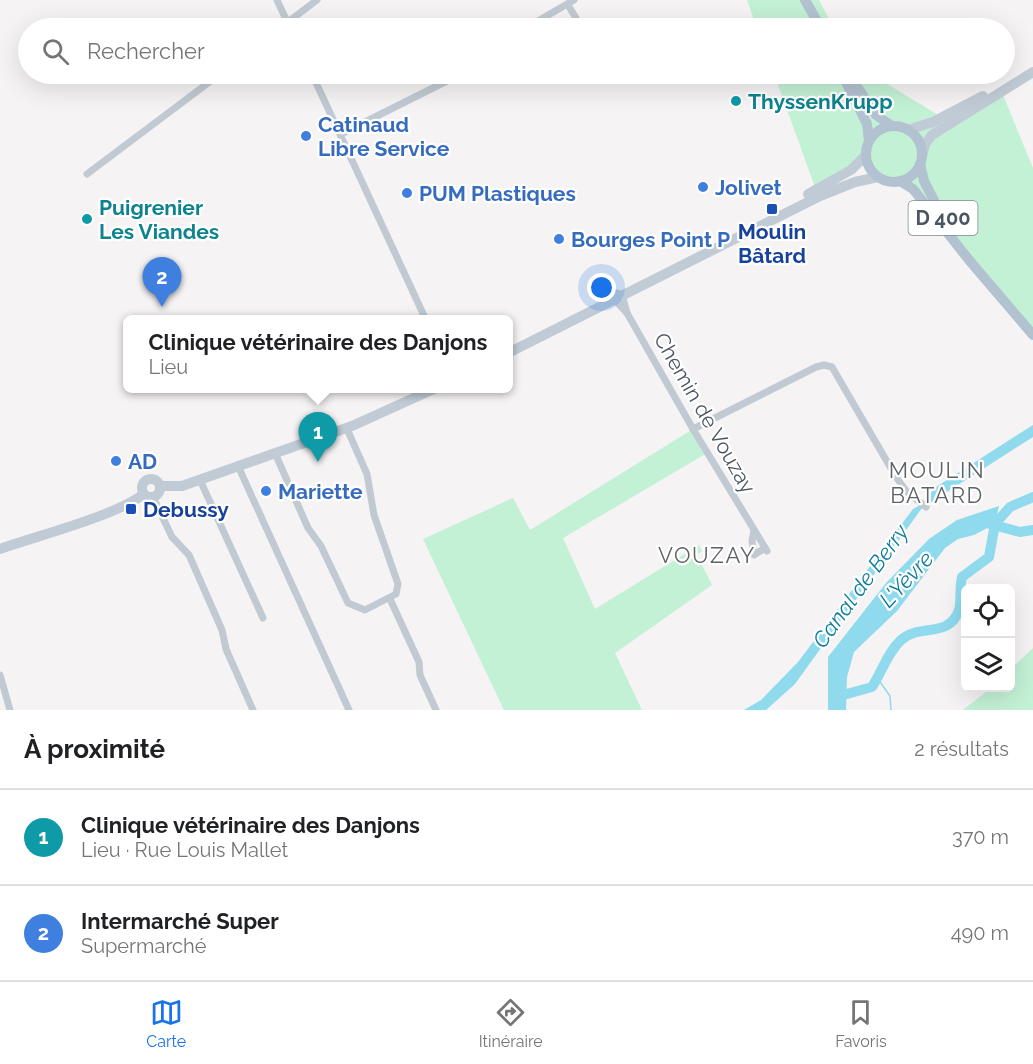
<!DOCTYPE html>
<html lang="fr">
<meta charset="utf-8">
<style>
:root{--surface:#fff;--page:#f2f2f2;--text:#202124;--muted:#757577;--line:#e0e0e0;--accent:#1a73e8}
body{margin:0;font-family:Raleway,sans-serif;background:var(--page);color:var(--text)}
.controls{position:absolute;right:18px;bottom:18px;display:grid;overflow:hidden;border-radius:9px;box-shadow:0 6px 24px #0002}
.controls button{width:54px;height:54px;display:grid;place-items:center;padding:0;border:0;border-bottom:2px solid var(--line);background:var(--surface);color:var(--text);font:30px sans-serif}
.you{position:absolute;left:602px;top:288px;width:21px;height:21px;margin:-15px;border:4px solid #fff;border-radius:50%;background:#1a73e8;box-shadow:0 0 0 9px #1a73e833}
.badge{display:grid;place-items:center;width:39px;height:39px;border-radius:50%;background:var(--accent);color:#fff;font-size:20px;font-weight:700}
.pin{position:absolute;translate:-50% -50px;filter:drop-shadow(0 2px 3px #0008)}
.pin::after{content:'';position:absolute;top:32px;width:21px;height:18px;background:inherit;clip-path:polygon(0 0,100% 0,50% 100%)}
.popup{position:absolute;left:123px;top:315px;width:390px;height:78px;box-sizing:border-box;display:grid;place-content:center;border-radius:9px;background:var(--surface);filter:drop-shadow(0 2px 4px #0005);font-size:20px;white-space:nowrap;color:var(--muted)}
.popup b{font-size:22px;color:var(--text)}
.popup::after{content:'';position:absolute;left:50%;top:100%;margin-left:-12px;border:12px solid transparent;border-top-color:var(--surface)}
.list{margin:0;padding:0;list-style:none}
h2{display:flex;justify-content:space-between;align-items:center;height:78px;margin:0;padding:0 24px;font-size:26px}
h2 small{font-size:20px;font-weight:400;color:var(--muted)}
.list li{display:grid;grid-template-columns:39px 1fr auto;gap:18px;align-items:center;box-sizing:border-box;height:96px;padding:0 24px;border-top:2px solid var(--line)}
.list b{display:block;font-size:22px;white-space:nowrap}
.list p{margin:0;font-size:20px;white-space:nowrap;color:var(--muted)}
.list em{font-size:20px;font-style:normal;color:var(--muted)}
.icon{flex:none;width:33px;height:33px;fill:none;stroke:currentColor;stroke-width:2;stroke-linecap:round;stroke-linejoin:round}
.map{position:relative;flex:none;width:1033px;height:710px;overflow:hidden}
.search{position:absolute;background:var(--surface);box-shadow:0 6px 24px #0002;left:18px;right:18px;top:18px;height:66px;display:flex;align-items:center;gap:15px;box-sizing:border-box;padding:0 21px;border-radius:33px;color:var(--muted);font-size:22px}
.sheet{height:270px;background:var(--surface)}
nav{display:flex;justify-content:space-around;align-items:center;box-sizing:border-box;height:84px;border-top:2px solid var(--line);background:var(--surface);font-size:16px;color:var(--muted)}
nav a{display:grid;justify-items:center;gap:3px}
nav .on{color:var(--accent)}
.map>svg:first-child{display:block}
.green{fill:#c3f1d5}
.water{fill:#90daee}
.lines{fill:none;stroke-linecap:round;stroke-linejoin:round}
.stream{stroke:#90daee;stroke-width:1.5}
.river{stroke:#90daee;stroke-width:10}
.street{stroke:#c1cad2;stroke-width:7}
.secondary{stroke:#c1cbd6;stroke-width:10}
.primary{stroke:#b3c2d1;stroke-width:10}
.culture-dot{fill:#0f9aa8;stroke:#fff;stroke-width:2}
.shop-dot{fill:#3f7fe0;stroke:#fff;stroke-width:2}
.transit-dot{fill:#1a4fb4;stroke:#fff;stroke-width:2}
.labels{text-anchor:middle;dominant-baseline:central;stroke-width:4.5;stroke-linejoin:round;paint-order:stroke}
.shield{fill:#fff;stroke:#808990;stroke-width:1.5}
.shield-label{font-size:20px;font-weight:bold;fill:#4a5661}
.culture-label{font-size:21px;font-weight:bold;fill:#0d838f;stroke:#fff;text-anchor:start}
.shop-label{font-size:21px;font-weight:bold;fill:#366cbe;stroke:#fff;text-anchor:start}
.transit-label{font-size:21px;font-weight:bold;fill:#164399;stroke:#fff}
.street-label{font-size:21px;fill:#4a5661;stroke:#fff}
.neighbourhood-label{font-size:22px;letter-spacing:1.5px;fill:#5f6368;stroke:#fff}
.water-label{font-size:22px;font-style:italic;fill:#0c7c9b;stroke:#fff}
</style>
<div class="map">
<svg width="1033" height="710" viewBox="0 0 1033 710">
<rect width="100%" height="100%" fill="#f5f3f3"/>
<g class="green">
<polygon points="747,0 819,0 834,28 757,28"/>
<polygon points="774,74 871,74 956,126 1003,95 1033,168 1033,335 919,198 896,182 878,177 867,161 816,190"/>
<polygon points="693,429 707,453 563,538 595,609 699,545 702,551 697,555 712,585 615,653 642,710 504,710 423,539 513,498 530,530"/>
<polygon points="1033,648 1033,710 963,710 991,688 1010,688 1011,669"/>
</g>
<g class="water">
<polygon points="1033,425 1033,437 922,508 795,684 766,710 744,710 761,700 798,662 913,509 920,505 936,487"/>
<polygon points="999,506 995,524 974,535 958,539 945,548 897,611 854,652 847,677 846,710 828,710 828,657 886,583 929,539 957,520"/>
</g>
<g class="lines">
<polyline class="stream" points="878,679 890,696 891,710"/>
<g class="river">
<polyline points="983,522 1020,532 1033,530"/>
<polyline points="995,524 1010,507 1033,497"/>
<path d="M 836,697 L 872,687 C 882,672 887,653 901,640 C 919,623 949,639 959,610 C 962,599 959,588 962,577 L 989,557 L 995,524"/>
</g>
<g class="street">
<polyline points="277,0 290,28"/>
<polyline points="568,5 582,28"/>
<polyline points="280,28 317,0"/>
<polyline points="526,28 574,0"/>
<polyline points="312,74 426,320"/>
<polyline points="341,134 461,74"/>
<polyline points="87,174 220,74"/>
<polygon points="617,293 622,295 627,313 614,299"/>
<polyline points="627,313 693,429 767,551"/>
<polyline points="693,429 816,367 824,365 832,367 896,477 907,492 926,507"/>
<polyline points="275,453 308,528 321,546 348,603 365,610 396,594 398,584 374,515 367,474 347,429"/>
<polyline points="238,466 349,710"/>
<polyline points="200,480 263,618"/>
<polyline points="153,497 172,537 189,555 222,630 226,649 253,710"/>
<polyline points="754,530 752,541 754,555 765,548"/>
<polyline points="390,599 419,662 420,675 436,710"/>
<polyline points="0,675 10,710"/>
</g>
<g class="secondary">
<polyline points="908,130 933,122 983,96"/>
<polyline points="922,157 925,144 932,135 1033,72"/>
<polyline points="808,194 851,170 866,155"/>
<polyline points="508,353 820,196 855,182 878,177"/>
<circle cx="151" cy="488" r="9"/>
<polyline points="160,486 182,486 352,426 436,388"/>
<path d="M 0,549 C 39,535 113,517 144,494"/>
</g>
<g class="primary">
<polyline points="805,0 821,28"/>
<polyline points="842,74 867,124 869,141"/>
<polyline points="852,79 876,115 892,126"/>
<circle cx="894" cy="154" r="28"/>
<polyline points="920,164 924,181 943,218"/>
<polyline points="900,181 913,189 969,260 1033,335"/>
</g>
</g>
<g class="culture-dot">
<circle cx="736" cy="101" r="6"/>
<circle cx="87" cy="219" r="6"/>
</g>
<g class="shop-dot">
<circle cx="306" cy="136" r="6"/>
<circle cx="703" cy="187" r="6"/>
<circle cx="407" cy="193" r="6"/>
<circle cx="559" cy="239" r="6"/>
<circle cx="116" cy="461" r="6"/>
<circle cx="266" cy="491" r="6"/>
</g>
<g class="transit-dot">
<rect x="766" y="203" width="12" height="12" rx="3"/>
<rect x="125" y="503" width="12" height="12" rx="3"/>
</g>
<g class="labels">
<rect class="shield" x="908.5" y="201" width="69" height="34" rx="4.5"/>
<g class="shield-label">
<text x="943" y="218">D 400</text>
</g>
<g class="culture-label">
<text x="748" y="101">ThyssenKrupp</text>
<text x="99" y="207">Puigrenier<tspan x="99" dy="24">Les Viandes</tspan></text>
</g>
<g class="shop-label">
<text x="318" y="124">Catinaud<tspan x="318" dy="24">Libre Service</tspan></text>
<text x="715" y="187">Jolivet</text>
<text x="419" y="193">PUM Plastiques</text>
<text x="571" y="239">Bourges Point P</text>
<text x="128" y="461">AD</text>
<text x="278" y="491">Mariette</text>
</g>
<g class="transit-label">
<text x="772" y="231">Moulin<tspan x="772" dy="24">Bâtard</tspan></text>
<text x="143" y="509" text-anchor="start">Debussy</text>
</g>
<g class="street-label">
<text transform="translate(705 413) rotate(60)">Chemin de Vouzay</text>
</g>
<g class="neighbourhood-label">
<text x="937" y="470">MOULIN<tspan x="937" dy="25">BATARD</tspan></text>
<text x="707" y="555">VOUZAY</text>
</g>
<g class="water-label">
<text transform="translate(906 579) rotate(-47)">L'Yèvre</text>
<text transform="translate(860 586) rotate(-54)">Canal de Berry</text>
</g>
</g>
</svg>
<div class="controls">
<button><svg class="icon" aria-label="locate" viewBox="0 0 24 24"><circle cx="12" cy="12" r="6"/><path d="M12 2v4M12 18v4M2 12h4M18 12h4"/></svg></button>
<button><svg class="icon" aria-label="layers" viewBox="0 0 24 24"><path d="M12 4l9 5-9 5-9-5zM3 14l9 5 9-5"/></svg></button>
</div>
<div class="you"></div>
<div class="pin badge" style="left:318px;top:462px;background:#0f9aa8">1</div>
<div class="popup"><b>Clinique vétérinaire des Danjons</b>Lieu</div>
<div class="pin badge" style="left:162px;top:307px;background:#3f7fe0">2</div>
<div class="search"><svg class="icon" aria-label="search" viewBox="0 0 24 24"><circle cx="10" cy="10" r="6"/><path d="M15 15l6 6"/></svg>Rechercher</div>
</div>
<section class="sheet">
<h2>À proximité<small>2 résultats</small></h2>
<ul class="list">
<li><span class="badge" style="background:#0f9aa8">1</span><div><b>Clinique vétérinaire des Danjons</b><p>Lieu · Rue Louis Mallet</p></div><em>370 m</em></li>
<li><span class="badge" style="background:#3f7fe0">2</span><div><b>Intermarché Super</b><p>Supermarché</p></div><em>490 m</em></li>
</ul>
</section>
<nav>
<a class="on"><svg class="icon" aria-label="map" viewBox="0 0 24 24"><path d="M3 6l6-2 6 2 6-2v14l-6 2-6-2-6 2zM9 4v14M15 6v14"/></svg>Carte</a>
<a><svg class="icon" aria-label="directions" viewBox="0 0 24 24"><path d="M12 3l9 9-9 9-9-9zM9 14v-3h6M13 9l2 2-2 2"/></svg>Itinéraire</a>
<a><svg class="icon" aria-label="saved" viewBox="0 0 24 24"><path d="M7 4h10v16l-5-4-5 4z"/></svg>Favoris</a>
</nav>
